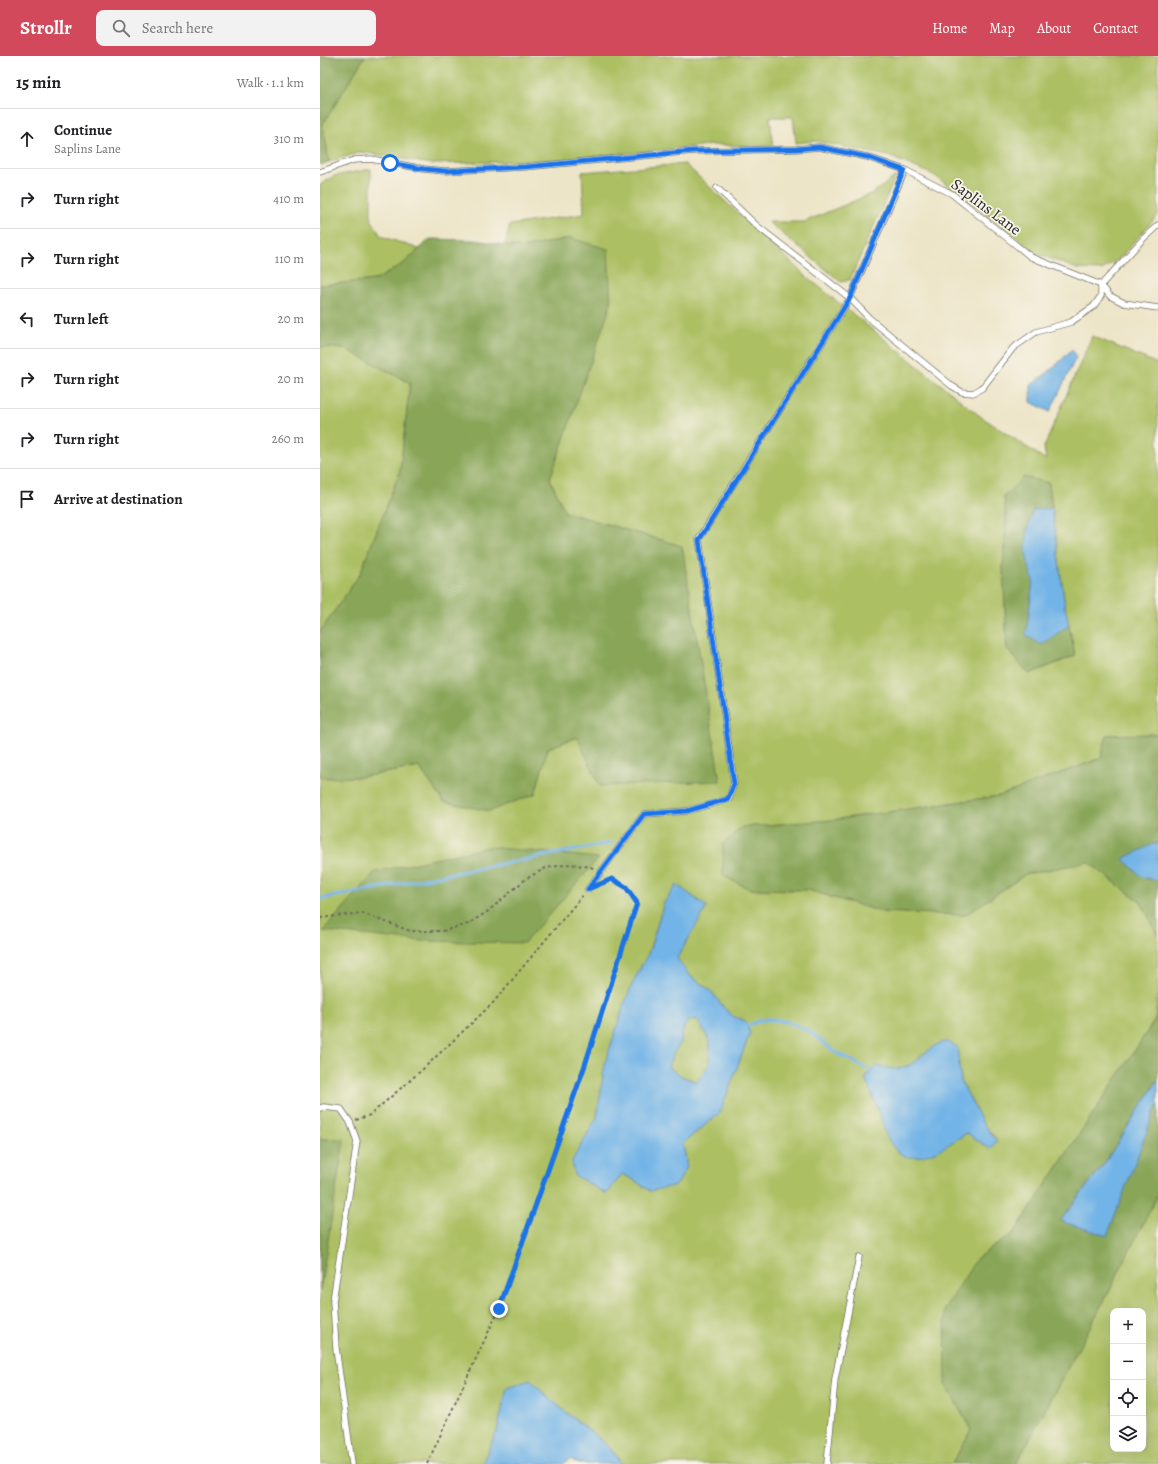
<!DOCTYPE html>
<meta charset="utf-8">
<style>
:root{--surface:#fff;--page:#f2f2f2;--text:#202124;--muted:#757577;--line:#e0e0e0;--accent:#d1495b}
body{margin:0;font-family:Alegreya,serif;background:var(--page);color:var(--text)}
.controls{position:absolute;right:12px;bottom:12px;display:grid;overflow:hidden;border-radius:8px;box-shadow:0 4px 16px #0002}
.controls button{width:36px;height:36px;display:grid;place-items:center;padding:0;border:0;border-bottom:1px solid var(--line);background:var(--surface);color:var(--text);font:20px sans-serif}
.stop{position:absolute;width:12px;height:12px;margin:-9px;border:3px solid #1a73e8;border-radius:50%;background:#fff}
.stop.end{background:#1a73e8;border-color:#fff;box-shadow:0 1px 4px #0008}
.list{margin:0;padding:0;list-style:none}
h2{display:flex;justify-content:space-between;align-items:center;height:52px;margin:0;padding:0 16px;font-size:17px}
h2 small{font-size:13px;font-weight:400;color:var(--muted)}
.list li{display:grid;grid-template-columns:26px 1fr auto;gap:12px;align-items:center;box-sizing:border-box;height:60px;padding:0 16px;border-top:1px solid var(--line)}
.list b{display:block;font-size:15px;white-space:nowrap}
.list p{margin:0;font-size:13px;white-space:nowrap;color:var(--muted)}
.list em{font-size:13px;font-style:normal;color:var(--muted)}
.icon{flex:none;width:22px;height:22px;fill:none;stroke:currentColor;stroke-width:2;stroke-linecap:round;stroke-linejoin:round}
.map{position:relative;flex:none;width:838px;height:1408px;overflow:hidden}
header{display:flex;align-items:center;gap:24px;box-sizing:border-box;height:56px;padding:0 20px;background:var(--accent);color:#fff}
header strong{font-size:19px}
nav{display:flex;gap:22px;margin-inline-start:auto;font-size:14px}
.search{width:280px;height:36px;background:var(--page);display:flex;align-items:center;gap:10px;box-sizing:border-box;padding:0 14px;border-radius:8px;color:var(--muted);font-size:15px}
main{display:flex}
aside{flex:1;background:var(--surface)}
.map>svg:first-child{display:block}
.green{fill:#acbf62;stroke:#6c7546;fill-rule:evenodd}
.forest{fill:#89a658;stroke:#5a6842}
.water{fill:#72b4e7;stroke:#4e7089;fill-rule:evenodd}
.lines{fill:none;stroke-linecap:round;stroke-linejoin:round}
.stream{stroke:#72b4e7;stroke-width:3.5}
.service-casing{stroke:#6f6c62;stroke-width:7}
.path{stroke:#6f6c62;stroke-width:2;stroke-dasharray:3 3;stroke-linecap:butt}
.service{stroke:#fff;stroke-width:5.5}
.route{stroke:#1a73e8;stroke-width:5}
.labels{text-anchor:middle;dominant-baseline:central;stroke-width:3.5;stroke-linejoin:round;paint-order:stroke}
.street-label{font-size:16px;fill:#2b2b2b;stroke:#f7f3e8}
</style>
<header>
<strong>Strollr</strong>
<div class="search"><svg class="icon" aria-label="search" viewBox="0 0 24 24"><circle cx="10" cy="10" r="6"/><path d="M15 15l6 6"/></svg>Search here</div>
<nav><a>Home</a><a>Map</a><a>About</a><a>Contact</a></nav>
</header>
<main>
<aside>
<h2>15 min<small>Walk · 1.1 km</small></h2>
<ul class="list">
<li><svg class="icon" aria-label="ahead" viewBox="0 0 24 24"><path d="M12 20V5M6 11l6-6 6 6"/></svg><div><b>Continue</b><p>Saplins Lane</p></div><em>310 m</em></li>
<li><svg class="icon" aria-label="right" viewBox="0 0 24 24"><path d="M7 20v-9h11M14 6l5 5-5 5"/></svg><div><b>Turn right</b></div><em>410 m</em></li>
<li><svg class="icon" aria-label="right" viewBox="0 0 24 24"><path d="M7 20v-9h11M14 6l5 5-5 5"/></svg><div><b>Turn right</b></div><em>110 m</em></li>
<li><svg class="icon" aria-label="left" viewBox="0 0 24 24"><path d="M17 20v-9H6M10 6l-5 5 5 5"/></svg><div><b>Turn left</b></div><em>20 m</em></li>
<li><svg class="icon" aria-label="right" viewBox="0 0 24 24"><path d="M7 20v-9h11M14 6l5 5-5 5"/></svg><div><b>Turn right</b></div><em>20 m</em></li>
<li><svg class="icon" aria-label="right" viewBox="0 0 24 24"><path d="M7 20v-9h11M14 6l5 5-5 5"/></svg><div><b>Turn right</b></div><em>260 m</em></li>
<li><svg class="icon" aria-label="arrive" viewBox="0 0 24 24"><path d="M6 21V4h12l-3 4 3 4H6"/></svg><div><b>Arrive at destination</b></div></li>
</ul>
</aside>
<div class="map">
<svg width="838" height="1408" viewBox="0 0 838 1408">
<rect width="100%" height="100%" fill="#f7f3e8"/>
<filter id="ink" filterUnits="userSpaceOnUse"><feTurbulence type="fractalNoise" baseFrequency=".025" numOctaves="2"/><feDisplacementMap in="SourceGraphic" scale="8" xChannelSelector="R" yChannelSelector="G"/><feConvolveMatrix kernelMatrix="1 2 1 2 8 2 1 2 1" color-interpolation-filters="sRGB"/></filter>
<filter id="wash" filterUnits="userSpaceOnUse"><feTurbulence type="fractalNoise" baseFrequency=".012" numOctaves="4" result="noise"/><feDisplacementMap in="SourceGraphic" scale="16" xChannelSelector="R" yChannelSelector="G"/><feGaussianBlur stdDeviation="0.9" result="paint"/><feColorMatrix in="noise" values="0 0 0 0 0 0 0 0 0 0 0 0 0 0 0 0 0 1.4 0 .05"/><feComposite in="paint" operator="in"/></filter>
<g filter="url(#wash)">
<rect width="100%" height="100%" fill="#ede5c8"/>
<g class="green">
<polygon points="45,0 838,0 838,159 799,203 782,214 757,213 718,198 614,119 568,100 495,85 476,87 473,61 450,61 453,90 391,89 238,104 112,108 41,96 9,106 3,68"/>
<path d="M 365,108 L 488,222 L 660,360 L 726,404 L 724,391 L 772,280 L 838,308 L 838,678 L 787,679 L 781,702 L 679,740 L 512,764 L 422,771 L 404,820 L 430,833 L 488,834 L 562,856 L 645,859 L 706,818 L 768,806 L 821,846 L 838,880 L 838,939 L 835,964 L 694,1177 L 657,1202 L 626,1329 L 651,1374 L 632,1408 L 301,1408 L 296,1399 L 235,1347 L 210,1324 L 187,1332 L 177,1375 L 162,1408 L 0,1408 L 0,722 L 40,721 L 99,711 L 124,746 L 215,738 L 228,692 L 257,681 L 362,490 L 245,456 L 230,423 L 250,182 L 202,192 L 185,189 L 190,169 L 264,158 L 262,116 ZM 729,427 L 745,551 L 755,600 L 709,618 L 687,593 L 683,511 L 686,465 L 684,440 ZM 357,829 L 387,851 L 356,902 L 369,919 L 391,935 L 404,952 L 414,961 L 424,964 L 430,977 L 400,1057 L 363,1087 L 367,1111 L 330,1135 L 314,1124 L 302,1118 L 286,1138 L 255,1119 L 252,1105 L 277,1061 L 285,1007 L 305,946 L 313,926 L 329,896 L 344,847 ZM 637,991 L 641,1025 L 664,1069 L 677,1084 L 670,1093 L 647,1077 L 614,1096 L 557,1052 L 545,1022 L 556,1010 L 577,1013 L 590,1009 L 603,997 Z"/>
<polygon points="51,113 51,163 61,180 99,193 84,207 56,224 0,229 0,129 14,120"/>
<polygon points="576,120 530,224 521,226 448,166 484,166 553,137"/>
<polygon points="0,291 26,293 90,327 80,415 40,518 0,576"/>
<polygon points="377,963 390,985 389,1008 378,1026 363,1021 348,1011 353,998 361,986 363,973 368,965"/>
<path d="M 838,1138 L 838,1408 L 696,1408 L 785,1243 ZM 793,1255 L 823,1255 L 823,1393 L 793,1393 Z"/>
</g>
<g class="forest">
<polygon points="0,0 45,0 3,68 9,106 0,109"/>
<polygon points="250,182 288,193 291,248 230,423 245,456 362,490 400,725 280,730 257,681 228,692 215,738 170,755 124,746 99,711 40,721 0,722 0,576 40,518 80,415 90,327 26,293 0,291 0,229 56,224 84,207 110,183 155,184 202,192"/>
<polygon points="704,421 729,427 732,452 713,454 706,498 713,525 709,552 721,588 749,569 755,599 709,618 687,593 683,511 686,465 684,440"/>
<polygon points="838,678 838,788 833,788 822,821 838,825 838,880 821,846 768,806 706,818 645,859 562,856 488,834 430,833 403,820 403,788 422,771 512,764 679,740 781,702 787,679"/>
<polygon points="169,791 279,802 204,887 101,885 3,875 55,816"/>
<polygon points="838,939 838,1024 784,1108 740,1165 838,1050 838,1138 785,1243 696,1408 632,1408 651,1374 626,1329 625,1253 657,1202 694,1177 835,964"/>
<polygon points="0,1083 24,1083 0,1235"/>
</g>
<g class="water">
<path d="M 752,293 L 756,301 L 730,356 L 711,346 L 711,329 C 727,318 739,307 752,293 Z"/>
<polygon points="732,452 745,551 749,569 721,589 706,579 713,525 706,498 707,476 713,454"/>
<polygon points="833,788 838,788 838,825 822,821 803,803"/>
<path d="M 357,829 L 387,851 L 357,902 L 369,919 L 391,935 L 404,952 L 414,961 L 424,964 L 430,977 L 400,1057 L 363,1087 L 367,1111 L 357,1129 L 330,1135 L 314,1124 L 302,1118 L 287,1138 L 254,1119 L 252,1105 L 277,1061 L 285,1007 L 305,946 L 313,926 L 329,896 L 344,847 ZM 377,963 L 390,986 L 389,1008 L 377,1026 L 363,1021 L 348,1011 L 353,998 L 361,986 L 363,973 L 368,965 Z"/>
<path d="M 623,986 L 629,986 L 637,991 L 641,1025 L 664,1069 L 677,1085 L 670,1093 L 647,1077 C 632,1086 615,1099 597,1101 C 569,1105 564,1070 557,1051 C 553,1041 549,1032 545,1022 L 556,1010 C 562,1011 571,1013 578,1013 C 596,1011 606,991 623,986 Z"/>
<polygon points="838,1024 838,1050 835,1054 787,1180 740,1165 784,1108"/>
<path d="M 210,1324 C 218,1331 226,1340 235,1347 C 257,1367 286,1382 301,1408 L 260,1408 L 250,1403 L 243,1408 L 162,1408 L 177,1375 L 187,1332 Z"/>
</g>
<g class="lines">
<g class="stream">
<polyline points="0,843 291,787"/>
<polyline points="427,970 439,965 449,963 468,966 489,975 515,996 551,1015"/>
</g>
</g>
</g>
<g filter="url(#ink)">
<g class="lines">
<defs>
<g id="service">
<polyline points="0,116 34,104 51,103 104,113 125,115 205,111 374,95 476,93 499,91 547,101 585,114 632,138 711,201 781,229 823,183 838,169"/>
<polyline points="397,132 437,170 530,242 549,262 632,330 642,336 653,337 662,332 693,292 716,276 751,266 773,251 781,240 781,229"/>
<polyline points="781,229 790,240 804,247 838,252"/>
<polyline points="268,833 324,758 367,755 409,743 414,727 379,483 530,242 585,114"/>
<polyline points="0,1052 4,1051 21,1053 30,1066 37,1085 13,1245 16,1292 32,1408"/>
<polyline points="507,1408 515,1323 539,1201"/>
</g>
</defs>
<use href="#service" class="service-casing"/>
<g class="path">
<polyline points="0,862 42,857 90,875 123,875 148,868 167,856 207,822 226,812 250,808 271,811 274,813"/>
<polyline points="36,1064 50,1059 103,1013 172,948 263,839"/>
<polyline points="107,1408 179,1253 265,1009 317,847 306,831 291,823 283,827"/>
</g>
<use href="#service" class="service"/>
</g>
</g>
<g class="lines" filter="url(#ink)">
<polyline class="route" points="70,107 104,113 125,115 205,111 374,95 476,93 499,91 547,101 584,114 530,242 379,484 414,728 408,743 367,755 324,758 268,833 292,823 306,831 317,847 265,1009 179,1253"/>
</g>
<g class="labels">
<g class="street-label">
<text transform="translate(666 151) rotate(37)">Saplins Lane</text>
</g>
</g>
</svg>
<div class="controls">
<button>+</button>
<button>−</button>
<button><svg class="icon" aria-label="locate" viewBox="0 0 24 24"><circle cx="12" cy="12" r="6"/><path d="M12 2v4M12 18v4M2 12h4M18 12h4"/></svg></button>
<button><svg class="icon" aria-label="layers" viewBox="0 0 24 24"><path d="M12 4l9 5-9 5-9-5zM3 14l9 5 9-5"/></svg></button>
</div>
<div class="stop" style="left:70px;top:107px"></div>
<div class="stop end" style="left:179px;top:1253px"></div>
</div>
</main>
